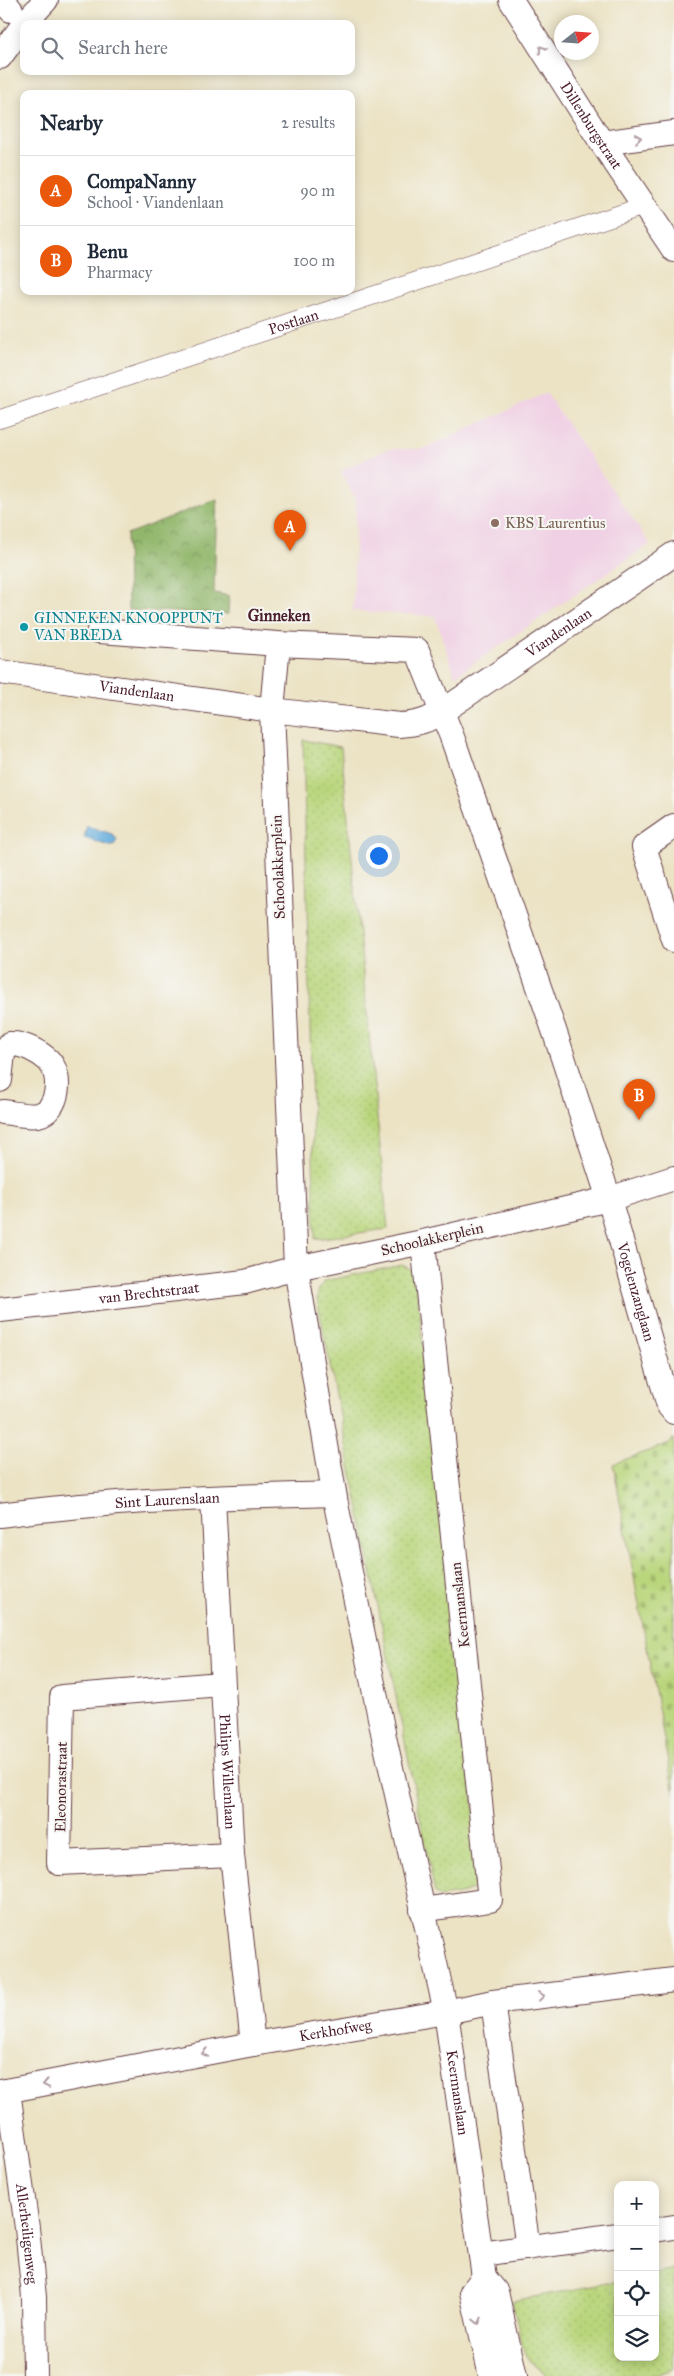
<!DOCTYPE html>
<meta charset="utf-8">
<style>
:root{--surface:#fff;--page:#f2f2f3;--text:#1f2937;--muted:#747a83;--line:#e0e1e3;--accent:#ea580c}
body{margin:0;font-family:"IM FELL Great Primer",serif;background:var(--page);color:var(--text)}
.controls{position:absolute;right:15px;bottom:15px;display:grid;overflow:hidden;border-radius:10px;box-shadow:0 2px 12px #0003}
.controls button{width:45px;height:45px;display:grid;place-items:center;padding:0;border:0;border-bottom:1px solid var(--line);background:var(--surface);color:var(--text);font:25px sans-serif}
.compass{position:absolute;left:554px;top:15px;width:45px;height:45px;border-radius:50%;background:var(--surface);box-shadow:0 2px 12px #0003;rotate:73deg}
.you{position:absolute;left:378px;top:855px;width:18px;height:18px;margin:-12px;border:4px solid #fff;border-radius:50%;background:#1a73e8;box-shadow:0 0 0 8px #1a73e833}
.badge{display:grid;place-items:center;width:32px;height:32px;border-radius:50%;background:var(--accent);color:#fff;font-size:16px;font-weight:700}
.pin{position:absolute;translate:-50% -41px;filter:drop-shadow(0 1px 2px #0008)}
.pin::after{content:'';position:absolute;top:26px;width:18px;height:15px;background:inherit;clip-path:polygon(0 0,100% 0,50% 100%)}
.list{margin:0;padding:0;list-style:none}
h2{display:flex;justify-content:space-between;align-items:center;height:65px;margin:0;padding:0 20px;font-size:21px}
h2 small{font-size:16px;font-weight:400;color:var(--muted)}
.list li{display:grid;grid-template-columns:32px 1fr auto;gap:15px;align-items:center;box-sizing:border-box;height:70px;padding:0 20px;border-top:1px solid var(--line)}
.list b{display:block;font-size:19px;white-space:nowrap}
.list p{margin:0;font-size:16px;white-space:nowrap;color:var(--muted)}
.list em{font-size:16px;font-style:normal;color:var(--muted)}
.icon{flex:none;width:28px;height:28px;fill:none;stroke:currentColor;stroke-width:2;stroke-linecap:round;stroke-linejoin:round}
.map{position:relative;flex:none;width:674px;height:2376px;overflow:hidden}
.search{position:absolute;background:var(--surface);box-shadow:0 2px 12px #0003;left:20px;top:20px;width:335px;height:55px;display:flex;align-items:center;gap:12px;box-sizing:border-box;padding:0 18px;border-radius:10px;color:var(--muted);font-size:19px}
.panel{position:absolute;background:var(--surface);box-shadow:0 2px 12px #0003;left:20px;top:90px;width:335px;height:205px;border-radius:10px}
.map>svg:first-child{display:block}
.built{fill:#f0d0e4}
.green{fill:url(#green-dots);stroke:#827a54}
.forest{fill:url(#forest-crowns);stroke:#6e6b4c}
.cemetery{fill:url(#cemetery-stones);stroke:#827a54}
.water{fill:url(#water-ripples);stroke:#576684}
.lines{fill:none;stroke-linecap:round;stroke-linejoin:round}
.pedestrian-casing{stroke:#623c42;stroke-width:19}
.minor-casing{stroke:#623c42;stroke-width:26}
.pedestrian{stroke:#fff;stroke-width:18}
.minor{stroke:#fff;stroke-width:24}
.oneway{stroke:#ae9aa0}
.education-dot{fill:#8d6e63;stroke:#f6f6f2;stroke-width:2}
.culture-dot{fill:#0f9aa8;stroke:#f6f6f2;stroke-width:2}
.labels{text-anchor:middle;dominant-baseline:central;stroke-width:4;stroke-linejoin:round;paint-order:stroke}
.street-label{font-size:15px;fill:#4a1f2b;stroke:#f6f6f2}
.education-label{font-size:15px;fill:#785e54;stroke:#f6f6f2;text-anchor:start}
.culture-label{font-size:15px;fill:#0d838f;stroke:#f6f6f2;text-anchor:start}
.neighbourhood-label{font-size:16px;font-weight:bold;fill:#4a1f2b;stroke:#f6f6f2}
</style>
<div class="map">
<svg width="674" height="2376" viewBox="0 0 674 2376">
<defs>
<pattern id="green-dots" width="8" height="8" patternUnits="userSpaceOnUse" patternTransform="scale(1.25)"><rect width="8" height="8" fill="#b9d67c"/><path d="M2 2h.1M6 6h.1" fill="none" stroke="#a1b76b" stroke-width="1.8" stroke-linecap="round"/></pattern>
<pattern id="forest-crowns" width="20" height="18" patternUnits="userSpaceOnUse" patternTransform="scale(1.25)"><rect width="20" height="18" fill="#92b76c"/><path d="M2 6a3 3 0 1 1 6 0M12 15a3 3 0 1 1 6 0" fill="none" stroke="#799459"/></pattern>
<pattern id="cemetery-stones" width="16" height="16" patternUnits="userSpaceOnUse" patternTransform="scale(1.25)"><rect width="16" height="16" fill="#b9d67c"/><path d="M2 7V4a2 2 0 0 1 4 0v3zM10 15v-3a2 2 0 0 1 4 0v3z" fill="#a1b76b"/></pattern>
<pattern id="water-ripples" width="26" height="14" patternUnits="userSpaceOnUse" patternTransform="scale(1.25)"><rect width="26" height="14" fill="#64addc"/><path d="M2 4q2-2 4 0t4 0M15 11q2-2 4 0t4 0" fill="none" stroke="#548cb3"/></pattern>
</defs>
<rect width="100%" height="100%" fill="#f6f6f2"/>
<filter id="ink" filterUnits="userSpaceOnUse"><feTurbulence type="fractalNoise" baseFrequency=".02" numOctaves="2"/><feDisplacementMap in="SourceGraphic" scale="10" xChannelSelector="R" yChannelSelector="G"/><feConvolveMatrix kernelMatrix="1 2 1 2 8 2 1 2 1" color-interpolation-filters="sRGB"/></filter>
<filter id="wash" filterUnits="userSpaceOnUse"><feTurbulence type="fractalNoise" baseFrequency=".0096" numOctaves="4" result="noise"/><feDisplacementMap in="SourceGraphic" scale="20" xChannelSelector="R" yChannelSelector="G"/><feGaussianBlur stdDeviation="1.12" result="paint"/><feColorMatrix in="noise" values="0 0 0 0 0 0 0 0 0 0 0 0 0 0 0 0 0 1.4 0 .05"/><feComposite in="paint" operator="in"/></filter>
<g filter="url(#wash)">
<rect width="100%" height="100%" fill="#ece3c5"/>
<polygon class="built" points="546,393 650,544 455,676 435,616 353,611 356,501 341,471 388,449 423,449"/>
<g class="green">
<polygon points="303,740 341,747 388,1229 315,1239"/>
<path d="M 402,1265 L 410,1269 L 416,1280 L 482,1879 C 473,1895 457,1894 440,1897 L 435,1893 L 317,1299 L 319,1289 L 324,1281 Z"/>
<polygon points="674,2270 674,2369 652,2376 548,2376 530,2362 522,2344 512,2301 618,2281 618,2357 655,2357 655,2274"/>
</g>
<polygon class="forest" points="217,499 214,593 229,596 228,614 128,610 127,534"/>
<polygon class="cemetery" points="674,1438 674,1794 613,1464 670,1443"/>
<polygon class="water" points="87,826 112,834 117,839 114,846 109,846 84,838"/>
</g>
<g filter="url(#ink)">
<g class="lines">
<defs>
<g id="pedestrian">
<path id="s1" d="M 0,419 L 644,206"/>
</g>
<g id="minor">
<polyline points="2,0 11,10"/>
<path id="s2" d="M 511,0 L 602,143 L 674,250"/>
<polyline points="24,24 46,0"/>
<polyline points="0,57 24,24"/>
<polyline points="602,143 674,133"/>
<polyline points="99,631 278,644 417,650 452,737 555,1033 609,1199 423,1242 296,1268 272,710 278,644"/>
<path id="s3" d="M 0,672 L 272,710 L 399,725 C 417,724 428,721 443,711 L 674,554"/>
<polyline points="674,826 644,847 674,940"/>
<path d="M 0,1080 L 3,1053 L 10,1044 C 23,1043 39,1052 48,1060 C 63,1074 59,1111 38,1115 C 27,1117 13,1113 3,1112"/>
<path id="s4" d="M 674,1178 L 609,1199 L 669,1406 L 674,1412"/>
<path id="s5" d="M 0,1310 L 245,1282 L 296,1268 L 336,1504 L 384,1737 L 446,2012 L 484,2277 L 496,2292 L 515,2376"/>
<path id="s6" d="M 213,1498 L 232,1855 L 253,2044"/>
<path id="s7" d="M 0,1515 C 110,1500 222,1497 334,1494"/>
<polyline points="221,1684 62,1697 59,1863 232,1855"/>
<polyline points="422,1910 490,1900 423,1242"/>
<polyline points="493,2002 528,2248"/>
<path id="s8" d="M 8,2091 L 27,2228 L 34,2297 L 35,2376"/>
<path id="s9" d="M 0,2092 L 253,2044 L 446,2012 L 493,2002 L 674,1980"/>
<polyline points="655,2230 674,2227"/>
<polyline points="481,2254 618,2235"/>
<polyline points="484,2277 472,2292 491,2376"/>
</g>
</defs>
<use href="#pedestrian" class="pedestrian-casing"/>
<use href="#minor" class="minor-casing"/>
<use href="#pedestrian" class="pedestrian"/>
<use href="#minor" class="minor"/>
</g>
<defs><path id="oneway-chevron" d="M-2-3.5L2.5 0L-2 3.5" fill="none" stroke-width="1.6" stroke-linecap="round" stroke-linejoin="round" transform="scale(1.25)"/></defs>
<g class="oneway">
<use href="#oneway-chevron" transform="translate(542 49) rotate(-123)"/>
<use href="#oneway-chevron" transform="translate(638 138) rotate(-8)"/>
<use href="#oneway-chevron" transform="translate(541 1996) rotate(-7)"/>
<use href="#oneway-chevron" transform="translate(205 2053) rotate(169)"/>
<use href="#oneway-chevron" transform="translate(46 2084) rotate(169)"/>
<use href="#oneway-chevron" transform="translate(478 2321) rotate(77)"/>
</g>
</g>
<circle class="education-dot" cx="495" cy="523" r="5"/>
<circle class="culture-dot" cx="24" cy="627" r="5"/>
<g class="labels">
<g class="street-label">
<text stroke="none"><textPath href="#s2" startOffset="149">Dillenburgstraat</textPath></text>
<text stroke="none"><textPath href="#s1" startOffset="309">Postlaan</textPath></text>
<text stroke="none"><textPath href="#s3" startOffset="589">Viandenlaan</textPath></text>
<text stroke="none"><textPath href="#s3" startOffset="138">Viandenlaan</textPath></text>
<text transform="translate(278 867) rotate(-92)">Schoolakkerplein</text>
<text transform="translate(432 1239) rotate(-13)">Schoolakkerplein</text>
<text stroke="none"><textPath href="#s4" startOffset="165">Vogelenzanglaan</textPath></text>
<text stroke="none"><textPath href="#s5" startOffset="150">van Brechtstraat</textPath></text>
<text stroke="none"><textPath href="#s7" startOffset="168">Sint Laurenslaan</textPath></text>
<text transform="translate(460 1605) rotate(-96)">Keermanslaan</text>
<text stroke="none"><textPath href="#s6" startOffset="274">Philips Willemlaan</textPath></text>
<text transform="translate(61 1787) rotate(-89)">Eleonorastraat</text>
<text stroke="none"><textPath href="#s9" startOffset="341">Kerkhofweg</textPath></text>
<text stroke="none"><textPath href="#s5" startOffset="1140">Keermanslaan</textPath></text>
<text stroke="none"><textPath href="#s8" startOffset="144">Allerheiligenweg</textPath></text>
</g>
<g class="education-label">
<text x="505" y="523">KBS Laurentius</text>
</g>
<g class="culture-label">
<text x="34" y="618">GINNEKEN KNOOPPUNT<tspan x="34" dy="17">VAN BREDA</tspan></text>
</g>
<g class="neighbourhood-label">
<text x="279" y="615">Ginneken</text>
</g>
</g>
</svg>
<div class="controls">
<button>+</button>
<button>−</button>
<button><svg class="icon" aria-label="locate" viewBox="0 0 24 24"><circle cx="12" cy="12" r="6"/><path d="M12 2v4M12 18v4M2 12h4M18 12h4"/></svg></button>
<button><svg class="icon" aria-label="layers" viewBox="0 0 24 24"><path d="M12 4l9 5-9 5-9-5zM3 14l9 5 9-5"/></svg></button>
</div>
<svg class="compass" viewBox="-18 -18 36 36"><path d="M0-13l5 13h-10z" fill="#e53935"/><path d="M0 13l5-13h-10z" fill="#747a83"/></svg>
<div class="you"></div>
<div class="pin badge" style="left:290px;top:551px">A</div>
<div class="pin badge" style="left:639px;top:1120px">B</div>
<div class="search"><svg class="icon" aria-label="search" viewBox="0 0 24 24"><circle cx="10" cy="10" r="6"/><path d="M15 15l6 6"/></svg>Search here</div>
<section class="panel">
<h2>Nearby<small>2 results</small></h2>
<ul class="list">
<li><span class="badge">A</span><div><b>CompaNanny</b><p>School · Viandenlaan</p></div><em>90 m</em></li>
<li><span class="badge">B</span><div><b>Benu</b><p>Pharmacy</p></div><em>100 m</em></li>
</ul>
</section>
</div>
